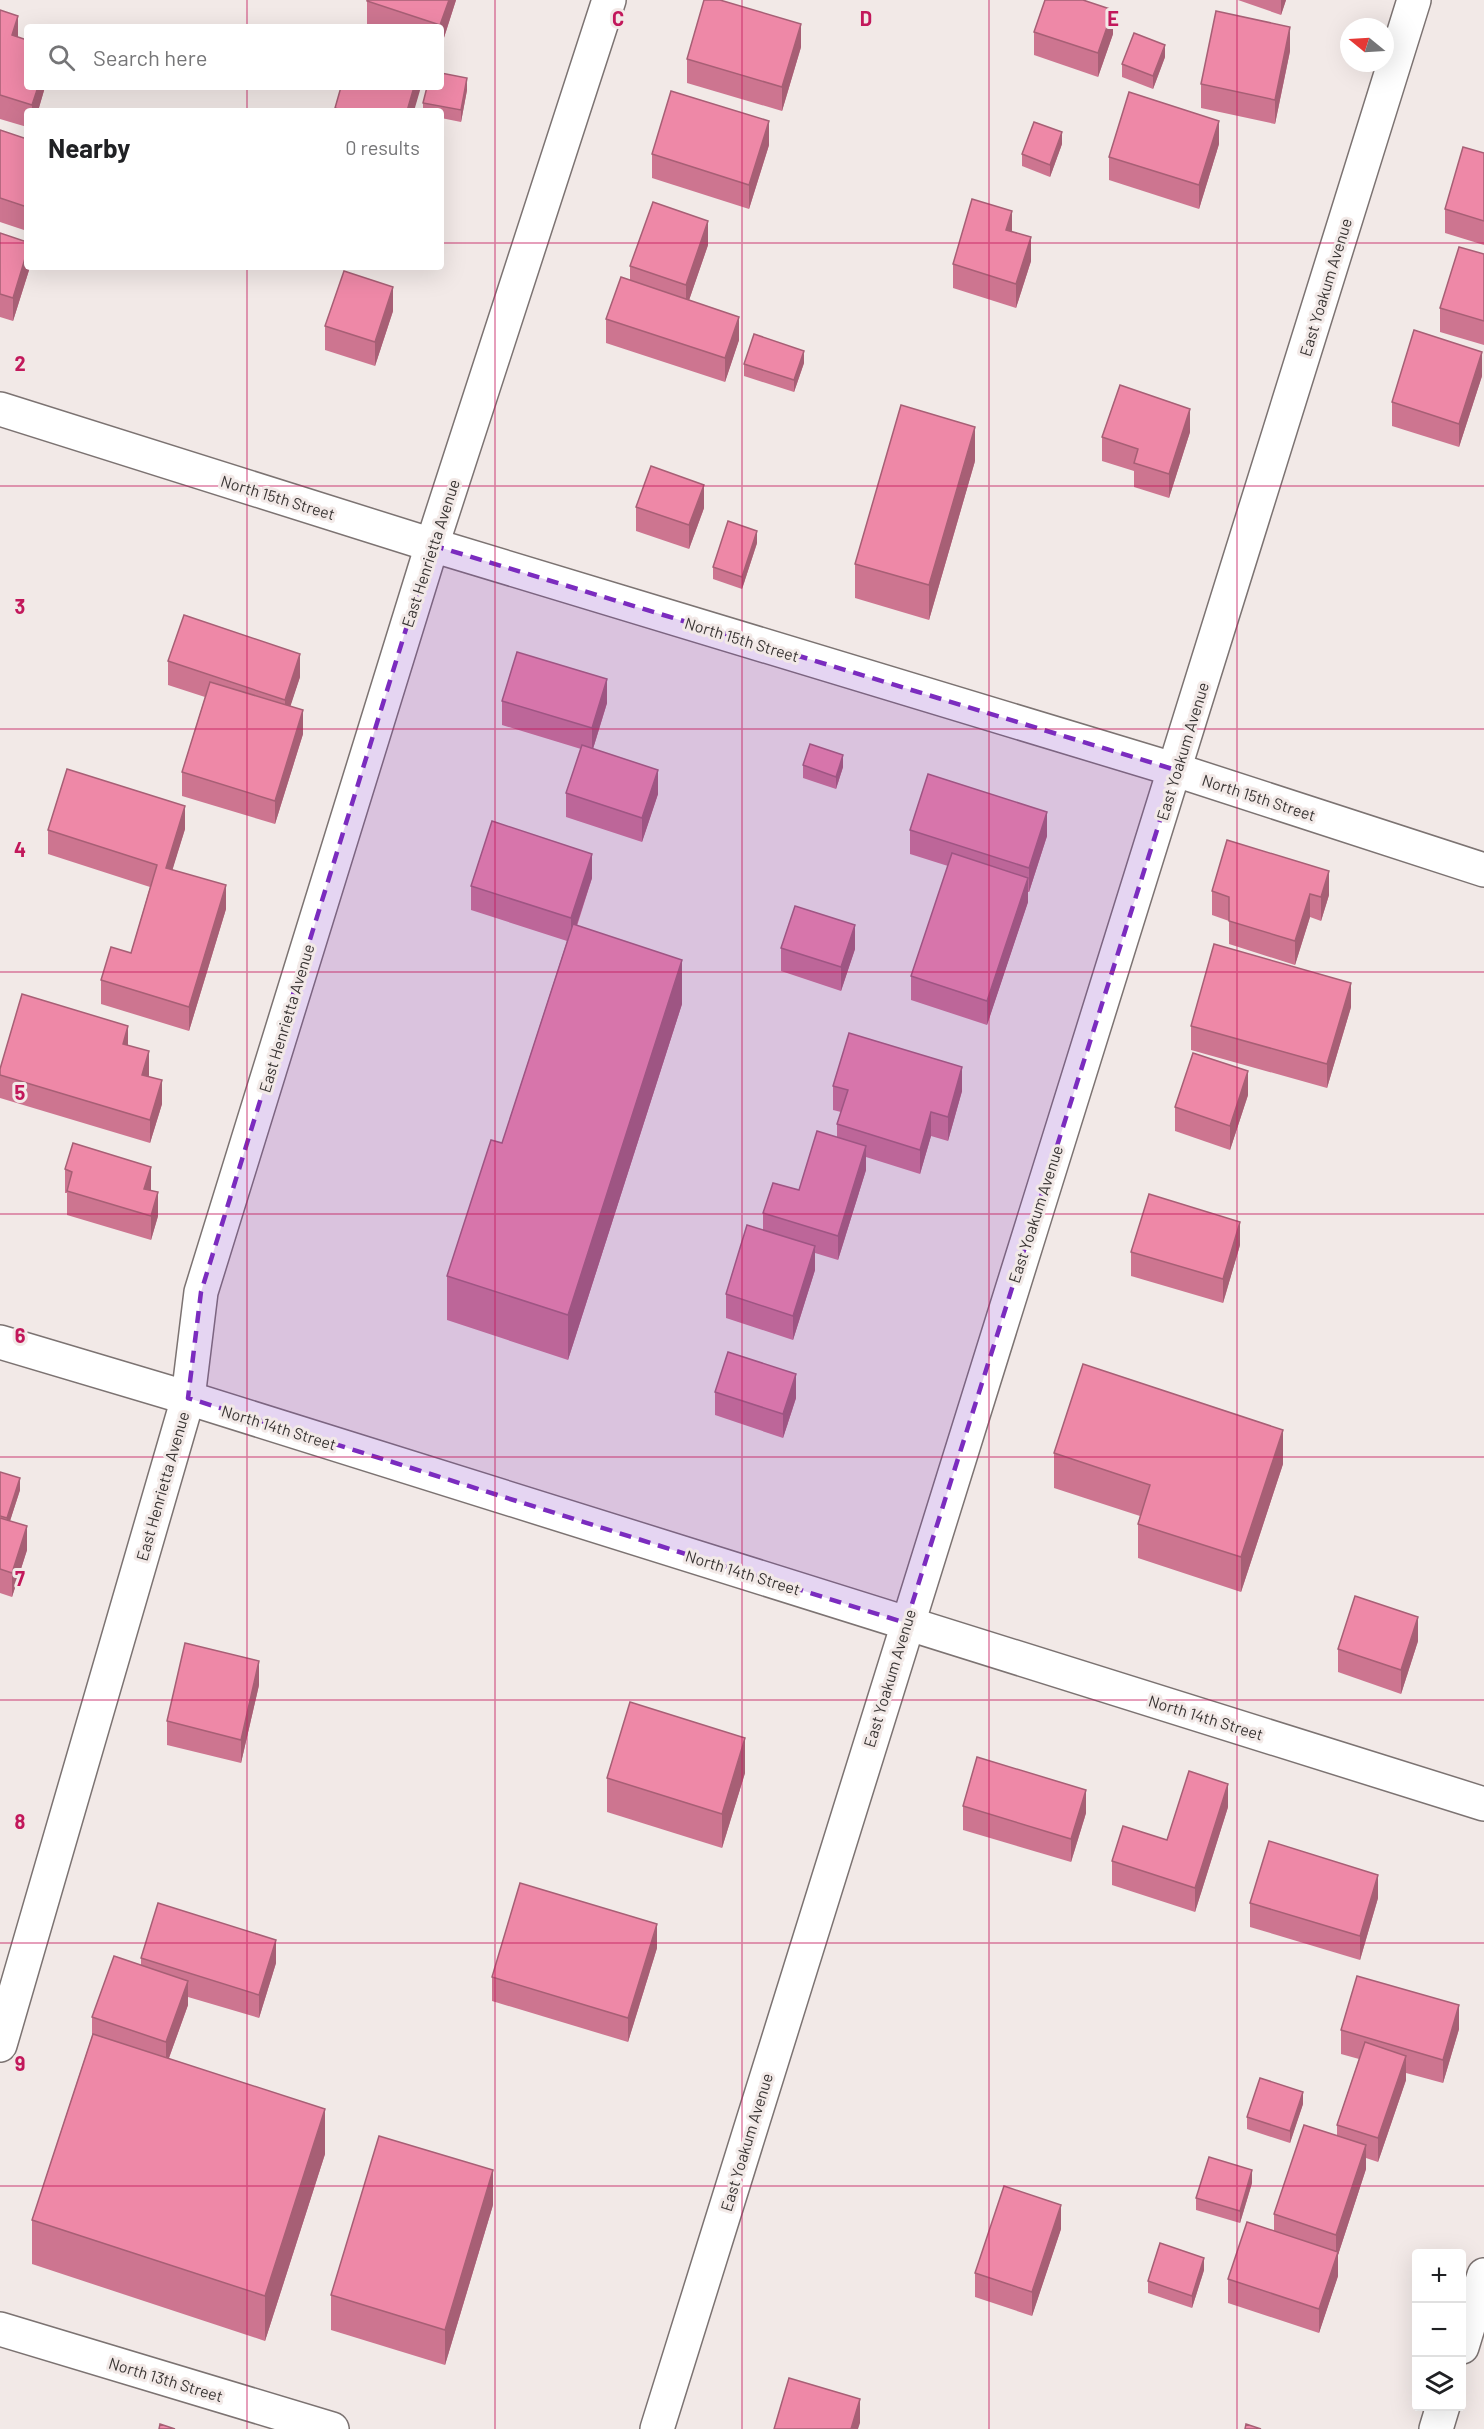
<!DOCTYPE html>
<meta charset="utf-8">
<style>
:root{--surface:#fff;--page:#f2f2f2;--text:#202124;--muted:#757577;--line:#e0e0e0}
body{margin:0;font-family:Barlow,sans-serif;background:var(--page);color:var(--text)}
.controls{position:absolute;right:18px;bottom:18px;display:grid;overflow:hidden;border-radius:6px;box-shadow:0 6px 24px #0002}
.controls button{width:54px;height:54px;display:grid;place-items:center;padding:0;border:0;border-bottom:2px solid var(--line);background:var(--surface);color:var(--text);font:30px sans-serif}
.compass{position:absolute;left:1340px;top:18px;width:54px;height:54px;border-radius:50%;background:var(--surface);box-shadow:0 6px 24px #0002;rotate:288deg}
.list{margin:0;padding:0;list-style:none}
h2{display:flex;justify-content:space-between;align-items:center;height:78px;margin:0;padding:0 24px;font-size:26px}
h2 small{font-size:20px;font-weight:400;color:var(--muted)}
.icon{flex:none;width:33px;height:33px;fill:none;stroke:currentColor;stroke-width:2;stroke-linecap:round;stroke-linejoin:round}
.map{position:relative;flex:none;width:1484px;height:2429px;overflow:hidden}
.search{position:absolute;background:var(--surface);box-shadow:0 6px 24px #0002;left:24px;top:24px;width:420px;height:66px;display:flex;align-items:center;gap:15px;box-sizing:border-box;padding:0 21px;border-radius:6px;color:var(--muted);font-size:22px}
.panel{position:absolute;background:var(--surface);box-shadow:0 6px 24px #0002;left:24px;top:108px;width:420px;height:162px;border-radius:6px}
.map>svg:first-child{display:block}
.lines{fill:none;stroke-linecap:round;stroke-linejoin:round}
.minor-casing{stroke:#7c7372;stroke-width:36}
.primary-casing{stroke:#7c7372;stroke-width:36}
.minor{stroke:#fff;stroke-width:33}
.primary{stroke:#fff;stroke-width:33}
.wall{fill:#cd7590}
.shaded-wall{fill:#a75f75}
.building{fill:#ee88a7;stroke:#a75f75;stroke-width:1.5}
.marked{fill:#7b2cbf;fill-opacity:0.2;stroke:#7b2cbf;stroke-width:4.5;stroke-dasharray:12 8;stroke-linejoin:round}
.grid{fill:none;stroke:#c2185b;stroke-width:1.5;stroke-opacity:0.55}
.labels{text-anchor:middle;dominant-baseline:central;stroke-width:6;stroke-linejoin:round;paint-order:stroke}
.street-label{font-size:16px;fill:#393534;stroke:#f2e9e7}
.grid-label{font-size:20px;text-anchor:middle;font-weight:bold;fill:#c2185b;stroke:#f2e9e7;stroke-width:6;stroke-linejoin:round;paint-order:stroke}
</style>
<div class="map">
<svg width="1484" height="2429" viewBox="0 0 1484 2429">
<rect width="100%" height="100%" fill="#f2e9e7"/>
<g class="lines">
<defs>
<g id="minor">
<polyline points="0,409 432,545 1176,770 1484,870"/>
<polyline points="0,2045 188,1398 201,1292 432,545 609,0"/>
<polyline points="0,2329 332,2429"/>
<polyline points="1462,2347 1484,2275"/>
<path d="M 657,2429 C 908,1619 1163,810 1414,0"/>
<polyline points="1436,2429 1443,2406"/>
</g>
<polyline id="primary" points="0,1342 188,1398 1484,1804"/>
</defs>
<use href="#minor" class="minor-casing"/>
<use href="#primary" class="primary-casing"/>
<use href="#minor" class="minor"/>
<use href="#primary" class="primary"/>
</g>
<g class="wall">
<polygon points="456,0 441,47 441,27 372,27 367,25 367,1"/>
<polygon points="1238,0 1286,0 1281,15"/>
<polygon points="0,10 18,37 27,87 45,87 38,111 27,111 27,127 0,119"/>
<polygon points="1034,32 1113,34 1098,77 1034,55"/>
<polygon points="801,47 782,111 687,83 687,59"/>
<polygon points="1290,51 1275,124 1201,108 1201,84"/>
<polygon points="1165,57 1153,89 1122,77 1122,64"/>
<polygon points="467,90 461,122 441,118 441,111 423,111 423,103"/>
<polygon points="0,130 27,139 27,231 0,222"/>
<polygon points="1062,144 1050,177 1022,166 1022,154"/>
<polygon points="1219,144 1199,209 1109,180 1109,157"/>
<polygon points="769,145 749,209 652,178 652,154"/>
<polygon points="1484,153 1484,245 1445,233 1445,209"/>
<polygon points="0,233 27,267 30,267 13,321 0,317"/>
<polygon points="708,245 689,300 739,340 725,382 606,343 606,319 630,280 630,266"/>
<polygon points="1484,254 1484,345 1440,332 1440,308"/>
<polygon points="1031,261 1016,308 953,288 953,264"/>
<polygon points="393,311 375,366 325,350 325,326"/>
<polygon points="804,363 794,392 744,376 744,364"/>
<polygon points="1482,376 1459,447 1392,426 1392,402"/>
<polygon points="1190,432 1169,498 1134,487 1134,471 1102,461 1102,437"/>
<polygon points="975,461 929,620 855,598 855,564"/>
<polygon points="636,507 704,508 689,549 636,531"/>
<polygon points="757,543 742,589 713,579 713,567"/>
<polygon points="168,661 300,677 290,706 303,734 275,824 182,796 182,772 205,697 168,685"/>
<polygon points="502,701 607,703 593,749 658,794 642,842 566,817 566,793 581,749 502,725"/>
<polygon points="803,765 843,767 836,789 803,778"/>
<polygon points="185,829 172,870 226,909 189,1031 101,1004 101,980 131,953 150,887 48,854 48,830"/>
<polygon points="910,830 1047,836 1029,892 1028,892 1028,902 987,1025 911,1000 911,976 948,866 910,854"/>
<polygon points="1227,840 1329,895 1321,921 1310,917 1295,965 1229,944 1229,921 1212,915 1212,891"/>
<polygon points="592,878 577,926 682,1004 568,1360 447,1320 447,1276 502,1143 567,941 471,910 471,886"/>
<polygon points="781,948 855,949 841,991 781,971"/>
<polygon points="1351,1007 1327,1088 1191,1050 1191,1026"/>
<polygon points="128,1045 149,1075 149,1076 162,1104 150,1143 0,1098 0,1069"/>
<polygon points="833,1086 962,1091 948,1141 931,1136 920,1174 866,1157 866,1170 838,1260 815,1253 815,1270 793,1340 726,1318 726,1294 763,1230 763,1213 799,1190 837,1137 837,1124 841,1112 833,1110"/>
<polygon points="1248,1095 1230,1150 1175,1131 1175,1107"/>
<polygon points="65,1169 151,1191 158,1216 151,1240 67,1215 67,1193 65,1193"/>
<polygon points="1240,1245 1223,1303 1131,1276 1131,1252"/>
<polygon points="715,1392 796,1398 783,1438 715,1415"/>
<polygon points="1054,1453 1283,1464 1241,1592 1138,1558 1138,1524 1140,1516 1054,1488"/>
<polygon points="0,1472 20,1490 10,1521 27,1550 12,1597 0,1593"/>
<polygon points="1418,1641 1401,1694 1338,1672 1338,1649"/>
<polygon points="259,1685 241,1763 167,1745 167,1721"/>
<polygon points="745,1773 722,1848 607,1812 607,1778"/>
<polygon points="963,1806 1086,1813 1071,1862 963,1830"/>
<polygon points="1228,1807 1195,1912 1112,1885 1112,1861 1167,1840"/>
<polygon points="1378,1898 1360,1960 1250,1927 1250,1903"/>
<polygon points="657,1948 628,2042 492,2001 492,1977"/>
<polygon points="141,1958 276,1963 259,2018 188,1997 188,2005 169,2058 325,2154 265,2341 32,2264 32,2220 92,2036 92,2017 141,1965"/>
<polygon points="1459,2029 1443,2083 1406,2073 1406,2080 1378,2162 1366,2158 1366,2169 1338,2255 1338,2276 1319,2333 1228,2303 1228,2279 1274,2231 1274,2214 1337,2135 1337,2125 1359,2059 1341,2054 1341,2030"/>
<polygon points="1303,2104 1290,2143 1247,2129 1247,2117"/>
<polygon points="1252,2183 1240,2223 1196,2210 1196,2198"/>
<polygon points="493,2205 445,2365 331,2330 331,2295"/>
<polygon points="1061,2229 1032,2316 975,2297 975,2273"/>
<polygon points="1204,2270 1192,2308 1148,2293 1148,2281"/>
</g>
<g class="shaded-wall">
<polygon points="449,0 456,0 441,47 440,25"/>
<polygon points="1281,0 1286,0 1281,15"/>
<polygon points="1113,10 1113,34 1098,77 1098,53"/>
<polygon points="18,16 18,39 12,35"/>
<polygon points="801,24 801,47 782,111 782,87"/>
<polygon points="1290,27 1290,51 1275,124 1275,100"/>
<polygon points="1165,45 1165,57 1153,89 1153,76"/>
<polygon points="467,78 467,90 461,122 461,110"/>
<polygon points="38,87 45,87 38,111 32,111 32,105"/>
<polygon points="414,87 421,87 414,111 407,111"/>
<polygon points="769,121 769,145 749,209 749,185"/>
<polygon points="1219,121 1219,144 1199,209 1199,185"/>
<polygon points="1062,132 1062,144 1050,177 1050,165"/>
<polygon points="1012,211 1012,235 1006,230"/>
<polygon points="708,221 708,245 686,309 686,285"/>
<polygon points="1031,237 1031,261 1016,308 1016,284"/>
<polygon points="27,252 27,267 30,267 13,321 13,298"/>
<polygon points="393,287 393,311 375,366 375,342"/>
<polygon points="739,317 739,340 725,382 725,358"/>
<polygon points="804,351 804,363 794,392 794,380"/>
<polygon points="1482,352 1482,376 1459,447 1459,424"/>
<polygon points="1190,409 1190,432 1169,498 1169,474"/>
<polygon points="975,427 975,461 929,620 929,585"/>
<polygon points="704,485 704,508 689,549 689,525"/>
<polygon points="757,531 757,543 742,589 742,577"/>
<polygon points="300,654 300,677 285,723 285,700"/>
<polygon points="607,679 607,703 592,752 592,728"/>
<polygon points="303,710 303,734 275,824 275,801"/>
<polygon points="843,755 843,767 836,789 836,777"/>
<polygon points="658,770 658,794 642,842 642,818"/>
<polygon points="185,806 185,829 166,891 166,868"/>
<polygon points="1047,812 1047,836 1029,892 1029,868"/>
<polygon points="592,854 592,878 571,942 571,918"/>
<polygon points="1329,871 1329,895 1321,921 1321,897"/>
<polygon points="1028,878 1028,902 987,1025 987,1001"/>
<polygon points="226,885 226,909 189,1031 189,1007"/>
<polygon points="1310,894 1310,917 1295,965 1295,941"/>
<polygon points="855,925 855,949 841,991 841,967"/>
<polygon points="682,960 682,1004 568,1360 568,1315"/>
<polygon points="1351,983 1351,1007 1327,1088 1327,1064"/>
<polygon points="128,1026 128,1049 123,1044"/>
<polygon points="149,1051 149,1075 142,1098 142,1075"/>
<polygon points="962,1067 962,1091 948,1141 948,1117"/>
<polygon points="1248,1071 1248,1095 1230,1150 1230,1126"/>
<polygon points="162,1080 162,1104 150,1143 150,1120"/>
<polygon points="931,1112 931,1136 920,1174 920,1150"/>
<polygon points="866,1146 866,1170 838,1260 838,1236"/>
<polygon points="151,1167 151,1191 144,1189"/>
<polygon points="158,1192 158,1216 151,1240 151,1216"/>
<polygon points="1240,1222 1240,1245 1223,1303 1223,1279"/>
<polygon points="815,1246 815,1270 793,1340 793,1316"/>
<polygon points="796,1374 796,1398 783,1438 783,1414"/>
<polygon points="1283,1430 1283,1464 1241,1592 1241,1557"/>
<polygon points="20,1478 20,1490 7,1530 7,1518"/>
<polygon points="27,1526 27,1550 12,1597 12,1573"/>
<polygon points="1418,1617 1418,1641 1401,1694 1401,1670"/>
<polygon points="259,1661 259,1685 241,1763 241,1740"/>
<polygon points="745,1738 745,1773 722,1848 722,1814"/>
<polygon points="1228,1784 1228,1807 1195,1912 1195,1888"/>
<polygon points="1086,1790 1086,1813 1071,1862 1071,1839"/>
<polygon points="1378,1875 1378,1898 1360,1960 1360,1936"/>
<polygon points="657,1924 657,1948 628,2042 628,2018"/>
<polygon points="276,1940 276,1963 259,2018 259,1995"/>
<polygon points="188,1981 188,2005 166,2066 166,2042"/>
<polygon points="1459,2005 1459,2029 1443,2083 1443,2060"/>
<polygon points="1406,2056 1406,2080 1378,2162 1378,2138"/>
<polygon points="1303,2092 1303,2104 1290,2143 1290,2131"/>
<polygon points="325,2109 325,2154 265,2341 265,2296"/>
<polygon points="1366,2145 1366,2169 1338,2255 1338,2276 1319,2333 1319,2309 1336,2256 1336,2235"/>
<polygon points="493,2170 493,2205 445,2365 445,2330"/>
<polygon points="1252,2170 1252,2183 1240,2223 1240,2211"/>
<polygon points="1061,2205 1061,2229 1032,2316 1032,2292"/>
<polygon points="1204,2258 1204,2270 1192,2308 1192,2296"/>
<polygon points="860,2399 860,2423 858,2429 851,2429"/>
</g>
<g class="building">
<polygon points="367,0 449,0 440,25 367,1"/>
<polygon points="704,0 720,0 801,24 782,87 687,59"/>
<polygon points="1045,0 1083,0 1113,10 1098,53 1034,32"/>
<polygon points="0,10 18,16 12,35 27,40 27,87 38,87 32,105 0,95"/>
<polygon points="1216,11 1290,27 1275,100 1201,84"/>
<polygon points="1134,33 1165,45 1153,76 1122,64"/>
<polygon points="441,73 467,78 461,110 423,103 427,87 441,87"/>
<polygon points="341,87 414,87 407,111 345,111 335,108"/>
<polygon points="671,91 769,121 749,185 652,154"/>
<polygon points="1129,92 1219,121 1199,185 1109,157"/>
<polygon points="1034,122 1062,132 1050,165 1022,154"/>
<polygon points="0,130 27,139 27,207 0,198"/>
<polygon points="1463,147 1484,153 1484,221 1445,209"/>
<polygon points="972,199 1012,211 1006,230 1031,237 1016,284 953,264"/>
<polygon points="653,202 708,221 686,285 630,266"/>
<polygon points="0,233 27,242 27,252 13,298 0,294"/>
<polygon points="1459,247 1484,254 1484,321 1440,308"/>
<polygon points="344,271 393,287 375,342 325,326"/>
<polygon points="621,277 739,317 725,358 606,319"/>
<polygon points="1414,330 1482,352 1459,424 1392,402"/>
<polygon points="754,334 804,351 794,380 744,364"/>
<polygon points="1120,385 1190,409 1169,474 1134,463 1138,449 1102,437"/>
<polygon points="901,405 975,427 929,585 855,564"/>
<polygon points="651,466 704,485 689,525 636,507"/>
<polygon points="728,521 757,531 742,577 713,567"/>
<polygon points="184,615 300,654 285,700 168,661"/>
<polygon points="517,652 607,679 592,728 502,701"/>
<polygon points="210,682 303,710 275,801 182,772"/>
<polygon points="810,744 843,755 836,777 803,765"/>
<polygon points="582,745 658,770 642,818 566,793"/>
<polygon points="67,769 185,806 166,868 226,885 189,1007 101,980 111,947 131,953 157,865 48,830"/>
<polygon points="928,774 1047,812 1029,868 910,830"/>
<polygon points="492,821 592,854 571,918 471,886"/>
<polygon points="1227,840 1329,871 1321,897 1310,894 1295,941 1229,921 1229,897 1212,891"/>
<polygon points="952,853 1028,878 987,1001 911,976"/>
<polygon points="795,906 855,925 841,967 781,948"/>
<polygon points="573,924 682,960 568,1315 447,1276 491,1140 502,1143"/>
<polygon points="1214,944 1351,983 1327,1064 1191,1026"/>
<polygon points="22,994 128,1026 123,1044 149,1051 142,1075 162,1080 150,1120 0,1075 0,1069"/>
<polygon points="849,1033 962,1067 948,1117 931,1112 920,1150 837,1124 848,1090 833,1086"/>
<polygon points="1193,1053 1248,1071 1230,1126 1175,1107"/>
<polygon points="817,1131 866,1146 838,1236 763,1213 773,1183 799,1190"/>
<polygon points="73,1143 151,1167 144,1189 158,1192 151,1216 67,1191 72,1172 65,1169"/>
<polygon points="1149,1194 1240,1222 1223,1279 1131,1252"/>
<polygon points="747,1225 815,1246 793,1316 726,1294"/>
<polygon points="728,1352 796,1374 783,1414 715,1392"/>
<polygon points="1083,1364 1283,1430 1241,1557 1138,1524 1150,1485 1054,1453"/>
<polygon points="0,1472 20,1478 7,1518 0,1516"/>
<polygon points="0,1518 27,1526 12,1573 0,1569"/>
<polygon points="1355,1596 1418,1617 1401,1670 1338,1649"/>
<polygon points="185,1643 259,1661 241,1740 167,1721"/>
<polygon points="630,1702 745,1738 722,1814 607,1778"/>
<polygon points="977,1757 1086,1790 1071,1839 963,1806"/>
<polygon points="1189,1771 1228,1784 1195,1888 1112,1861 1123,1826 1167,1840"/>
<polygon points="1269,1841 1378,1875 1360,1936 1250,1903"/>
<polygon points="520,1883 657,1924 628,2018 492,1977"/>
<polygon points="158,1903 276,1940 259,1995 141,1958"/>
<polygon points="114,1956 188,1981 166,2042 92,2017"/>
<polygon points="1357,1976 1459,2005 1443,2060 1341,2030"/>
<polygon points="93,2034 325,2109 265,2296 32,2220"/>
<polygon points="1365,2042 1406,2056 1378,2138 1337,2125"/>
<polygon points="1260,2078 1303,2092 1290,2131 1247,2117"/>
<polygon points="1304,2125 1366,2145 1336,2235 1274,2214"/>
<polygon points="379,2136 493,2170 445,2330 331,2295"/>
<polygon points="1209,2157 1252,2170 1240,2211 1196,2198"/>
<polygon points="1004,2186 1061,2205 1032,2292 975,2273"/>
<polygon points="1247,2222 1338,2252 1319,2309 1228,2279"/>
<polygon points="1160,2243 1204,2258 1192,2296 1148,2281"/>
<polygon points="789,2378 860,2399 851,2429 774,2429"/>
<polygon points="160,2424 175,2429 159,2429"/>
<polygon points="1246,2424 1261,2429 1245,2429"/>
</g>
<path class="marked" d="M 432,545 L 1176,770 L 906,1623 L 188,1398 L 201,1292 Z"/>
<path class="grid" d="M 247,0 L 247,27M 495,0 L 495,2429M 742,0 L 742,2429M 989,0 L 989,2429M 1237,0 L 1237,2429M 247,87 L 247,111M 0,243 L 27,243M 441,243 L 1484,243M 247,267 L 247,2429M 0,486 L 1484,486M 0,729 L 1484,729M 0,972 L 1484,972M 0,1214 L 1484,1214M 0,1457 L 1484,1457M 0,1700 L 1484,1700M 0,1943 L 1484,1943M 0,2186 L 1484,2186"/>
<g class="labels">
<g class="street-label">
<text transform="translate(1325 287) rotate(-73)">East Yoakum Avenue</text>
<text transform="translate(278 497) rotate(17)">North 15th Street</text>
<text transform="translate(430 553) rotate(-72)">East Henrietta Avenue</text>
<text transform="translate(742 639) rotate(17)">North 15th Street</text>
<text transform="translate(1182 751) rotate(-73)">East Yoakum Avenue</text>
<text transform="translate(1259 797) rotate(18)">North 15th Street</text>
<text transform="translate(286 1018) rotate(-73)">East Henrietta Avenue</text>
<text transform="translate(1035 1214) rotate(-72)">East Yoakum Avenue</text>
<text transform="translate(279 1427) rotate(17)">North 14th Street</text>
<text transform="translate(162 1486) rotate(-74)">East Henrietta Avenue</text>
<text transform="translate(743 1572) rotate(17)">North 14th Street</text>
<text transform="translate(889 1678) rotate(-73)">East Yoakum Avenue</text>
<text transform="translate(1206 1717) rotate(17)">North 14th Street</text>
<text transform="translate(746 2142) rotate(-73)">East Yoakum Avenue</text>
<text transform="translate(166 2379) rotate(17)">North 13th Street</text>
</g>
</g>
<g class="grid-label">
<text x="618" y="26">C</text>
<text x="866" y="26">D</text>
<text x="1113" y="26">E</text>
<text x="20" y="371">2</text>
<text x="20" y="614">3</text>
<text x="20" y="857">4</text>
<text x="20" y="1100">5</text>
<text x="20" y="1343">6</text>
<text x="20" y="1586">7</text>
<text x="20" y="1829">8</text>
<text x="20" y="2071">9</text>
</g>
</svg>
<div class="controls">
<button>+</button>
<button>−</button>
<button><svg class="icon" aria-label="layers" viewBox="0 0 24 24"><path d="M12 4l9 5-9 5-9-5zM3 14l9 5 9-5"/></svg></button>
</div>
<svg class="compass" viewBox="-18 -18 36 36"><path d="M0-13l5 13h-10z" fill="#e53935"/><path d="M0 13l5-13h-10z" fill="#757577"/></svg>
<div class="search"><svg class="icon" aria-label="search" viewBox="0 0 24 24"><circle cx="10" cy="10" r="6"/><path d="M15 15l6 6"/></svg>Search here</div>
<section class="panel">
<h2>Nearby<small>0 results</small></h2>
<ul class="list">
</ul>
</section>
</div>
